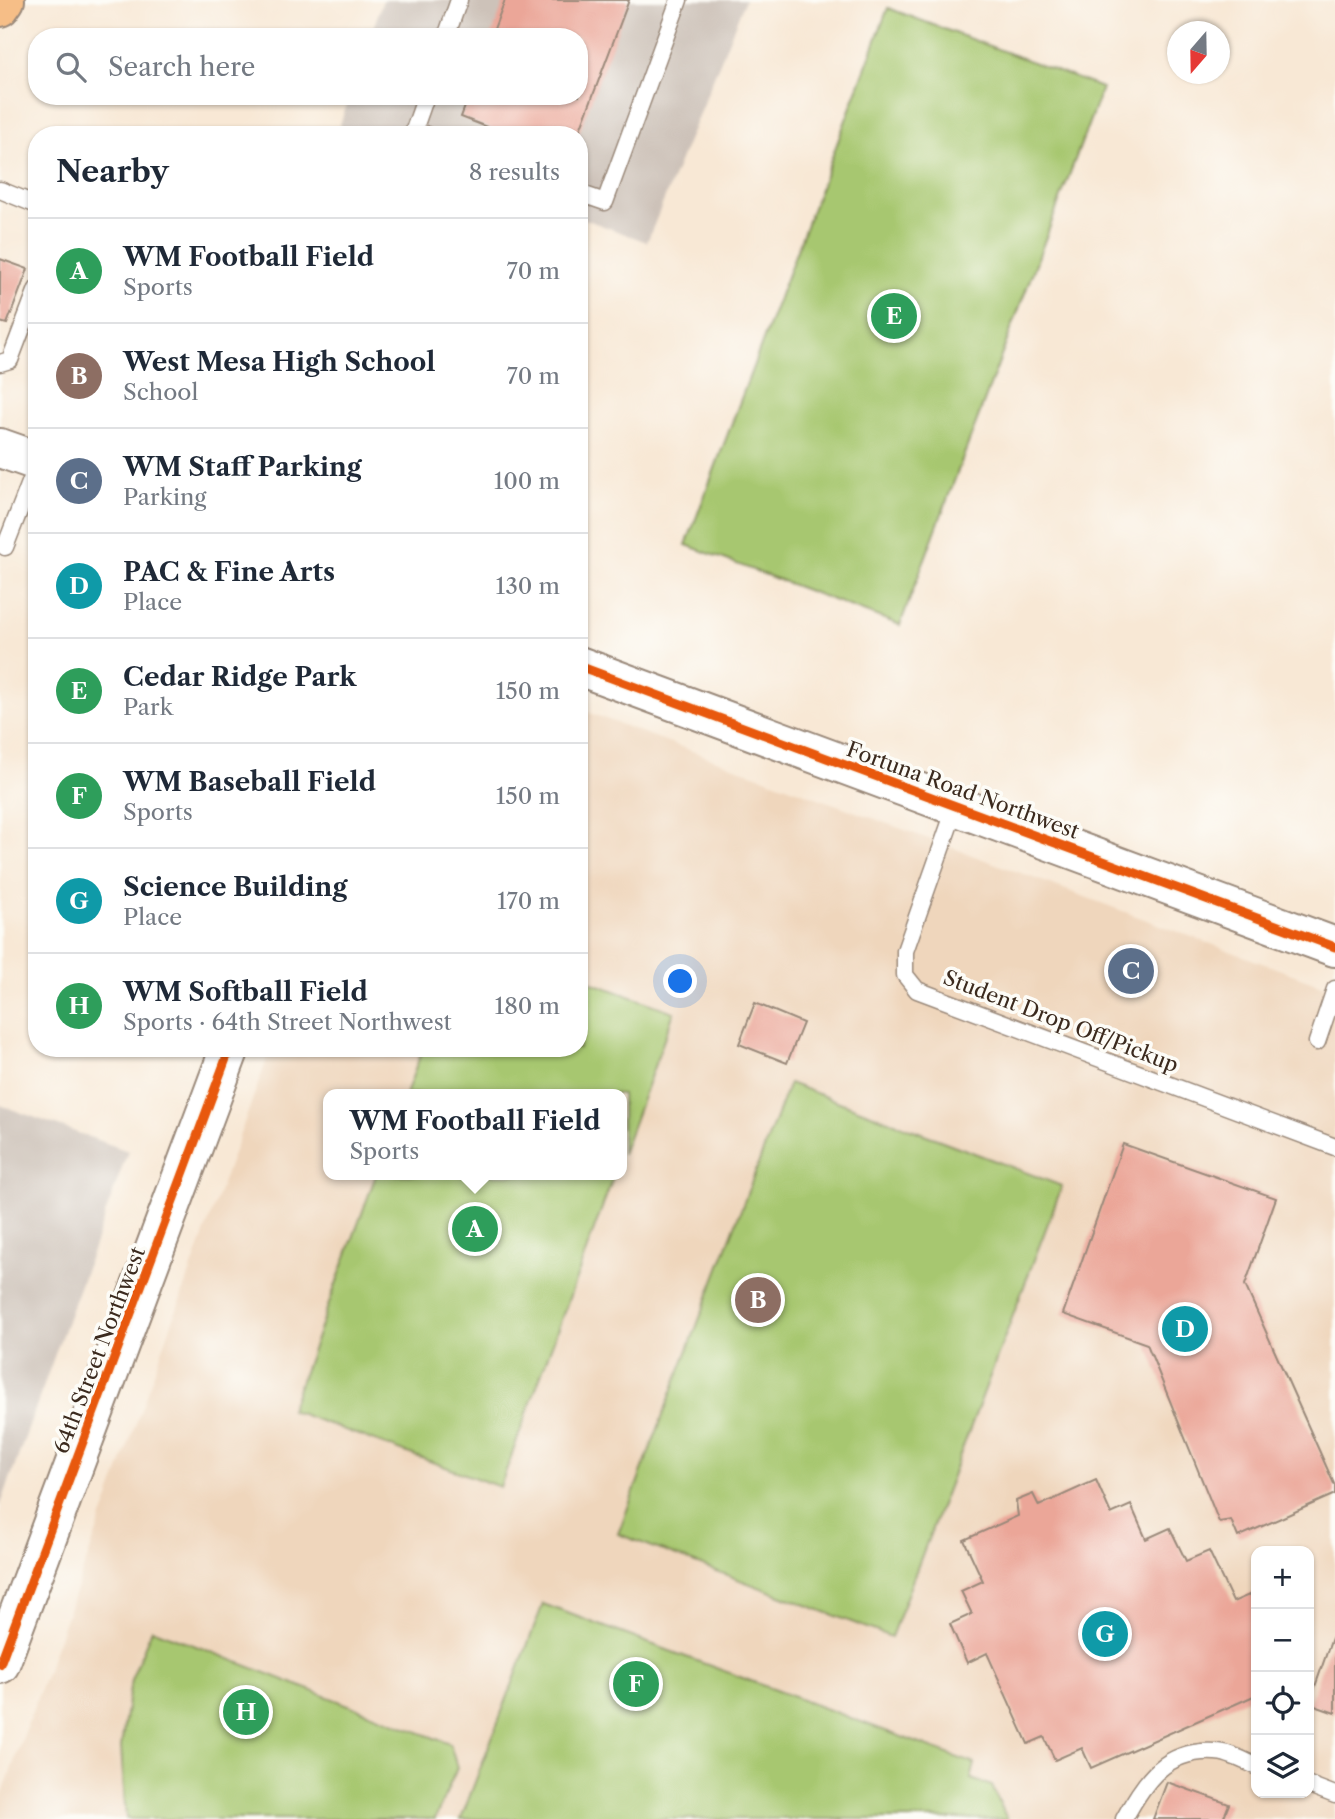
<!DOCTYPE html>
<meta charset="utf-8">
<style>
:root{--surface:#fff;--page:#f2f2f3;--text:#1f2937;--muted:#747a83;--line:#e0e1e3;--accent:#d1495b}
body{margin:0;font-family:"Libre Caslon Text",serif;background:var(--page);color:var(--text)}
.controls{position:absolute;right:21px;bottom:21px;display:grid;overflow:hidden;border-radius:14px;box-shadow:0 2px 5px #0004}
.controls button{width:63px;height:63px;display:grid;place-items:center;padding:0;border:0;border-bottom:2px solid var(--line);background:var(--surface);color:var(--text);font:35px sans-serif}
.compass{position:absolute;left:1167px;top:21px;width:63px;height:63px;border-radius:50%;background:var(--surface);box-shadow:0 2px 5px #0004;rotate:200deg}
.you{position:absolute;left:681px;top:982px;width:24px;height:24px;margin:-18px;border:5px solid #fff;border-radius:50%;background:#1a73e8;box-shadow:0 0 0 10px #1a73e833}
.badge{display:grid;place-items:center;width:46px;height:46px;border-radius:50%;background:var(--accent);color:#fff;font-size:23px;font-weight:700}
.pin{position:absolute;translate:-50% -50%;border:4px solid #fff;box-shadow:0 2px 7px #0006}
.popup{position:absolute;left:323px;top:1089px;width:304px;height:91px;box-sizing:border-box;display:grid;place-content:center;border-radius:14px;background:var(--surface);filter:drop-shadow(0 2px 5px #0005);font-size:23px;white-space:nowrap;color:var(--muted)}
.popup b{font-size:26px;color:var(--text)}
.popup::after{content:'';position:absolute;left:50%;top:100%;margin-left:-14px;border:14px solid transparent;border-top-color:var(--surface)}
.list{margin:0;padding:0;list-style:none}
h2{display:flex;justify-content:space-between;align-items:center;height:91px;margin:0;padding:0 28px;font-size:30px}
h2 small{font-size:23px;font-weight:400;color:var(--muted)}
.list li{display:grid;grid-template-columns:46px 1fr auto;gap:21px;align-items:center;box-sizing:border-box;height:105px;padding:0 28px;border-top:2px solid var(--line)}
.list b{display:block;font-size:26px;white-space:nowrap}
.list p{margin:0;font-size:23px;white-space:nowrap;color:var(--muted)}
.list em{font-size:23px;font-style:normal;color:var(--muted)}
.icon{flex:none;width:38px;height:38px;fill:none;stroke:currentColor;stroke-width:2;stroke-linecap:round;stroke-linejoin:round}
.map{position:relative;flex:none;width:1335px;height:1819px;overflow:hidden}
.search{position:absolute;background:var(--surface);box-shadow:0 2px 5px #0004;left:28px;top:28px;width:560px;height:77px;display:flex;align-items:center;gap:18px;box-sizing:border-box;padding:0 24px;border-radius:28px;color:var(--muted);font-size:26px}
.panel{position:absolute;background:var(--surface);box-shadow:0 2px 5px #0004;left:28px;top:126px;width:560px;height:931px;border-radius:28px}
.map>svg:first-child{display:block}
.built{fill:#efd6bc;fill-rule:evenodd}
.industrial{fill:#cdc2b9}
.green{fill:#a7c76f;stroke:#717846;stroke-width:2}
.building{fill:#eba698}
.lines{fill:none;stroke-linecap:round;stroke-linejoin:round}
.service-casing{stroke:#9a897a;stroke-width:19}
.tertiary-casing{stroke:#9a897a;stroke-width:42}
.primary-casing{stroke:#9a897a;stroke-width:42}
.service{stroke:#fff;stroke-width:16}
.tertiary{stroke:#fff;stroke-width:38}
.primary{stroke:#f6be87;stroke-width:38}
.cycleway-casing{stroke:#fdfcf7;stroke-width:13}
.cycleway{stroke:#e8590c;stroke-width:9}
.labels{text-anchor:middle;dominant-baseline:central;stroke-width:7;stroke-linejoin:round;paint-order:stroke}
.street-label{font-size:21px;fill:#3b2a1e;stroke:#fdfcf7}
</style>
<div class="map">
<svg width="1335" height="1819" viewBox="0 0 1335 1819">
<rect width="100%" height="100%" fill="#fdfcf7"/>
<filter id="ink" filterUnits="userSpaceOnUse"><feTurbulence type="fractalNoise" baseFrequency=".0143" numOctaves="2"/><feDisplacementMap in="SourceGraphic" scale="14" xChannelSelector="R" yChannelSelector="G"/><feConvolveMatrix kernelMatrix="1 2 1 2 8 2 1 2 1" color-interpolation-filters="sRGB"/></filter>
<filter id="wash" filterUnits="userSpaceOnUse"><feTurbulence type="fractalNoise" baseFrequency=".00686" numOctaves="4" result="noise"/><feDisplacementMap in="SourceGraphic" scale="28" xChannelSelector="R" yChannelSelector="G"/><feGaussianBlur stdDeviation="1.57" result="paint"/><feColorMatrix in="noise" values="0 0 0 0 0 0 0 0 0 0 0 0 0 0 0 0 0 1.4 0 .05"/><feComposite in="paint" operator="in"/></filter>
<g filter="url(#wash)">
<rect width="100%" height="100%" fill="#f8e8d5"/>
<path class="built" d="M 579,709 L 1335,990 L 1335,1819 L 0,1819 L 0,1801 L 271,1048 L 579,1048 ZM 328,1094 L 622,1094 L 622,1175 L 328,1175 ZM 1256,1551 L 1309,1551 L 1309,1793 L 1256,1793 Z"/>
<g class="industrial">
<polygon points="383,0 745,0 647,242 579,217 579,135 359,135 339,127 350,96 579,96 579,37 370,37"/>
<polygon points="0,1105 128,1151 0,1507"/>
</g>
<g class="green">
<polygon points="888,8 1102,88 900,625 686,545"/>
<polygon points="579,978 674,1012 622,1154 622,1094 406,1094 423,1048 579,1048"/>
<polygon points="789,1083 1062,1186 891,1637 618,1534"/>
<polygon points="376,1175 614,1175 500,1487 290,1410"/>
<polygon points="543,1604 975,1764 971,1779 992,1786 1007,1819 461,1819"/>
<polygon points="152,1629 450,1744 457,1768 435,1819 126,1819 121,1747 131,1680"/>
</g>
<g id="blocks">
<g class="building">
<polygon points="505,0 629,0 578,135 507,135 461,117 469,96 579,96 579,37 491,37"/>
<polygon points="0,259 28,269 7,324 0,322"/>
<polygon points="755,1003 803,1023 787,1063 739,1044"/>
<polygon points="1123,1144 1276,1198 1245,1285 1335,1486 1335,1494 1238,1537 1231,1520 1219,1522 1147,1344 1063,1314"/>
<polygon points="1096,1480 1111,1514 1131,1505 1146,1539 1170,1528 1186,1561 1209,1551 1233,1602 1256,1592 1256,1645 1253,1646 1256,1653 1256,1695 1091,1768 1082,1748 1055,1760 1044,1737 1028,1744 987,1653 967,1663 950,1624 972,1614 961,1591 983,1581 964,1540 1018,1516 1016,1501 1033,1494 1039,1506"/>
<polygon points="1332,1638 1335,1639 1335,1713 1309,1704"/>
<polygon points="1167,1782 1229,1804 1223,1819 1153,1819"/>
</g>
</g>
</g>
<g filter="url(#ink)">
<use href="#blocks" fill-opacity="0" stroke="#9a897a" stroke-width="2"/>
<g class="lines">
<defs>
<g id="service">
<polyline points="446,37 459,0"/>
<polyline points="426,96 414,130 427,135"/>
<polyline points="0,190 37,205"/>
<polyline points="579,193 605,202 679,0"/>
<polyline points="0,363 10,360 37,289"/>
<polyline points="5,547 37,465"/>
<polyline points="956,806 905,951 905,975 917,990 1335,1147"/>
<polyline points="1317,1042 1335,989"/>
<polyline points="1309,1785 1335,1795"/>
<path d="M 1124,1819 C 1145,1780 1166,1749 1215,1752 C 1228,1752 1244,1761 1256,1766"/>
</g>
<g id="tertiary">
<polyline points="0,448 37,461"/>
<polyline points="579,666 1335,947"/>
<polyline points="0,1664 230,1048"/>
</g>
<polyline id="primary" points="0,7 5,0"/>
</defs>
<use href="#service" class="service-casing"/>
<use href="#tertiary" class="tertiary-casing"/>
<use href="#primary" class="primary-casing"/>
<use href="#service" class="service"/>
<use href="#tertiary" class="tertiary"/>
<use href="#primary" class="primary"/>
<defs>
<g id="cycleway">
<polyline points="579,666 1335,947"/>
<polyline points="0,1664 230,1048"/>
</g>
</defs>
<use href="#cycleway" class="cycleway-casing"/>
<use href="#cycleway" class="cycleway"/>
</g>
</g>
<g class="labels">
<g class="street-label">
<text transform="translate(963 790) rotate(20)">Fortuna Road Northwest</text>
<text transform="translate(1061 1021) rotate(21)">Student Drop Off/Pickup</text>
<text transform="translate(99 1350) rotate(-69)">64th Street Northwest</text>
</g>
</g>
</svg>
<div class="controls">
<button>+</button>
<button>−</button>
<button><svg class="icon" aria-label="locate" viewBox="0 0 24 24"><circle cx="12" cy="12" r="6"/><path d="M12 2v4M12 18v4M2 12h4M18 12h4"/></svg></button>
<button><svg class="icon" aria-label="layers" viewBox="0 0 24 24"><path d="M12 4l9 5-9 5-9-5zM3 14l9 5 9-5"/></svg></button>
</div>
<svg class="compass" viewBox="-18 -18 36 36"><path d="M0-13l5 13h-10z" fill="#e53935"/><path d="M0 13l5-13h-10z" fill="#747a83"/></svg>
<div class="you"></div>
<div class="pin badge" style="left:475px;top:1229px;background:#2e9e5b">A</div>
<div class="popup"><b>WM Football Field</b>Sports</div>
<div class="pin badge" style="left:758px;top:1300px;background:#8d6e63">B</div>
<div class="pin badge" style="left:1131px;top:971px;background:#5c6f8a">C</div>
<div class="pin badge" style="left:1185px;top:1329px;background:#0f9aa8">D</div>
<div class="pin badge" style="left:894px;top:316px;background:#2e9e5b">E</div>
<div class="pin badge" style="left:636px;top:1684px;background:#2e9e5b">F</div>
<div class="pin badge" style="left:1105px;top:1634px;background:#0f9aa8">G</div>
<div class="pin badge" style="left:246px;top:1712px;background:#2e9e5b">H</div>
<div class="search"><svg class="icon" aria-label="search" viewBox="0 0 24 24"><circle cx="10" cy="10" r="6"/><path d="M15 15l6 6"/></svg>Search here</div>
<section class="panel">
<h2>Nearby<small>8 results</small></h2>
<ul class="list">
<li><span class="badge" style="background:#2e9e5b">A</span><div><b>WM Football Field</b><p>Sports</p></div><em>70 m</em></li>
<li><span class="badge" style="background:#8d6e63">B</span><div><b>West Mesa High School</b><p>School</p></div><em>70 m</em></li>
<li><span class="badge" style="background:#5c6f8a">C</span><div><b>WM Staff Parking</b><p>Parking</p></div><em>100 m</em></li>
<li><span class="badge" style="background:#0f9aa8">D</span><div><b>PAC &amp; Fine Arts</b><p>Place</p></div><em>130 m</em></li>
<li><span class="badge" style="background:#2e9e5b">E</span><div><b>Cedar Ridge Park</b><p>Park</p></div><em>150 m</em></li>
<li><span class="badge" style="background:#2e9e5b">F</span><div><b>WM Baseball Field</b><p>Sports</p></div><em>150 m</em></li>
<li><span class="badge" style="background:#0f9aa8">G</span><div><b>Science Building</b><p>Place</p></div><em>170 m</em></li>
<li><span class="badge" style="background:#2e9e5b">H</span><div><b>WM Softball Field</b><p>Sports · 64th Street Northwest</p></div><em>180 m</em></li>
</ul>
</section>
</div>
